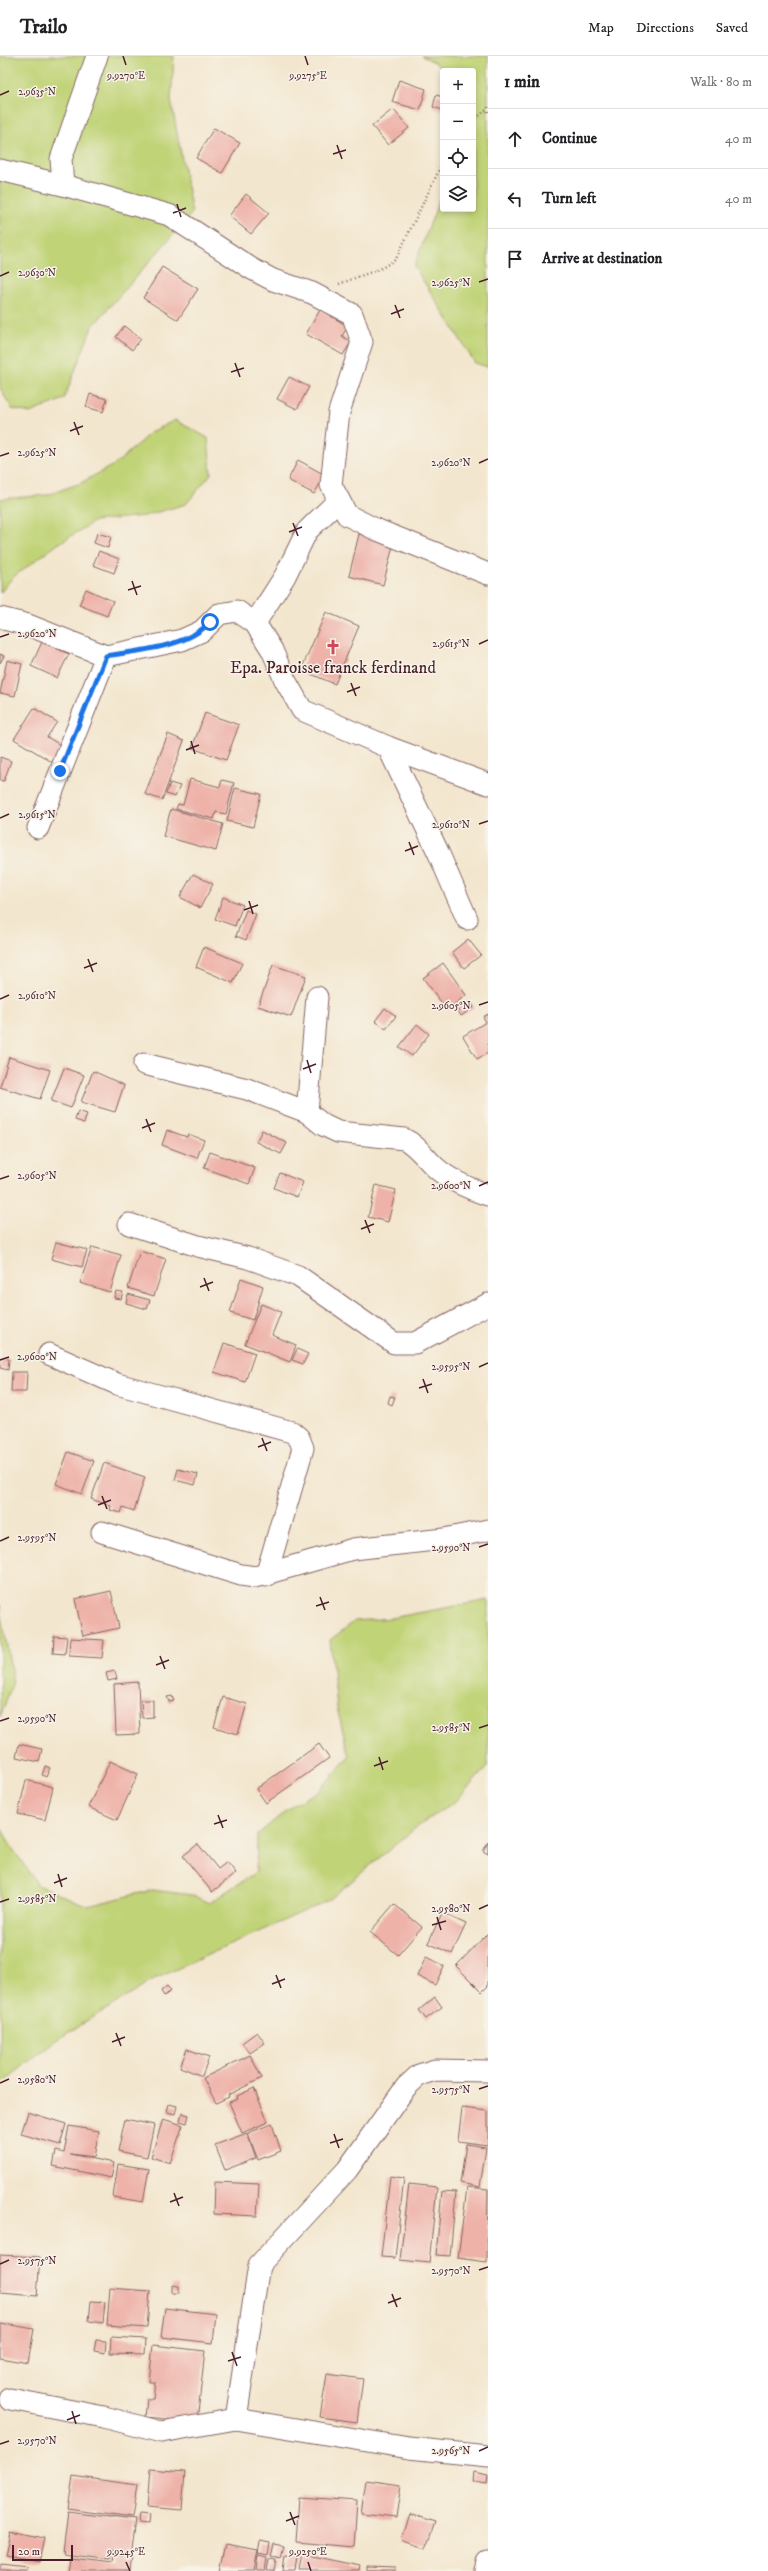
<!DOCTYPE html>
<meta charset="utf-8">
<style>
:root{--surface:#fff;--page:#f6f6f6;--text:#202124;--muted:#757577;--line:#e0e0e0}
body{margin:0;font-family:"IM FELL DW Pica",serif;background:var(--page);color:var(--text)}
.controls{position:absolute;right:12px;top:12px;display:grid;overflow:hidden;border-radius:4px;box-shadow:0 2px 6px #0003}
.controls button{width:36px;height:36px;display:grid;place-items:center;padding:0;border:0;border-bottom:1px solid var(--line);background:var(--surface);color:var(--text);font:20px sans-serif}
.scale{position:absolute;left:12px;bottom:10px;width:61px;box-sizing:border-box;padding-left:4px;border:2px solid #4a1f2b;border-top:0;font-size:11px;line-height:14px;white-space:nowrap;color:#4a1f2b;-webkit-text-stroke:3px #f7f3e8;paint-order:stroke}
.stop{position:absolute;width:12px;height:12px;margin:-9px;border:3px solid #1a73e8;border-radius:50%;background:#fff}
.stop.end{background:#1a73e8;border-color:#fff;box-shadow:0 1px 4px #0008}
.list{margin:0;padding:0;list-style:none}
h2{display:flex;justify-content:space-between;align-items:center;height:52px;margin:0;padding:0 16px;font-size:17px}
h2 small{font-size:13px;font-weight:400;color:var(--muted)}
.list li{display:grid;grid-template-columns:26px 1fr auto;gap:12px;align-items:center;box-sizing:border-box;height:60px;padding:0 16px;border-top:1px solid var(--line)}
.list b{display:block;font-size:15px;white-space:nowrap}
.list em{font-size:13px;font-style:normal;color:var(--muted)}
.icon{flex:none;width:22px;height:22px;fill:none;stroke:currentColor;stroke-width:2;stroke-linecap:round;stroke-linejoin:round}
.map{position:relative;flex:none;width:488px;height:2515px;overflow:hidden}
header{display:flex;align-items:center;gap:24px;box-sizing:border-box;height:56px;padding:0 20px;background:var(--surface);border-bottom:1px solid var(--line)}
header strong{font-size:19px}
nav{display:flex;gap:22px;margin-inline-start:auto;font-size:14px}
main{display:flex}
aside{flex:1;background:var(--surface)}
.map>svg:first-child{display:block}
.green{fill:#c0d376;stroke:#857950}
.building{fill:#eeb2a9}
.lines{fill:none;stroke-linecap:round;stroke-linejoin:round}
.street-casing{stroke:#856564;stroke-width:23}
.path{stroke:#856564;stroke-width:2.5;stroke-dasharray:1 3;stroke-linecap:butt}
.street{stroke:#fff;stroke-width:21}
.route{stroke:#1a73e8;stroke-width:5}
.ticks{fill:none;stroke:#4a1f2b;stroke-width:1.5}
.labels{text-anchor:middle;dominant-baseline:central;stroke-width:3;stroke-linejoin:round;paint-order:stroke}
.poi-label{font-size:17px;fill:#4a1f2b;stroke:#f7f3e8}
.ticks-label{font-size:10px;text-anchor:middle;fill:#4a1f2b;stroke:#f7f3e8;stroke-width:3;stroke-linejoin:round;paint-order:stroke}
</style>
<header>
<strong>Trailo</strong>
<nav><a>Map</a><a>Directions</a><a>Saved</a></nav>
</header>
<main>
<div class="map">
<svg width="488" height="2515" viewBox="0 0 488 2515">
<rect width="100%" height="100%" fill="#f7f3e8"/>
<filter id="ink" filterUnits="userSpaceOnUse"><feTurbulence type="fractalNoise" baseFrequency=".025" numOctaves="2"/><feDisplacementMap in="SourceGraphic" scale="8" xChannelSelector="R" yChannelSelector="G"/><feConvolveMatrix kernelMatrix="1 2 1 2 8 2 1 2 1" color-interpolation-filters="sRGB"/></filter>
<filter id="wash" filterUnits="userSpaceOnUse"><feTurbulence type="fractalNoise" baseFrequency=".012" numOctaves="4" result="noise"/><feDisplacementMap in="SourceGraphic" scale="16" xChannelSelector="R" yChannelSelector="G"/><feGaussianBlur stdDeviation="0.9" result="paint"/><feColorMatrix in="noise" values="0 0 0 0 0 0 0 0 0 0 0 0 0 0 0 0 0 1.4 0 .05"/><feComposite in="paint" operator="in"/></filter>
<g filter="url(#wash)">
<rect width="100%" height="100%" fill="#f3e6ce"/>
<g class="green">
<polygon points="0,0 174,0 171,44 192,157 92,271 64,343 30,357 12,353 0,332"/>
<polygon points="422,0 488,0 488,311 475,307 414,210 443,134 443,153 473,153 473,15 445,15 434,6"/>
<polygon points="175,364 208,382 211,418 186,448 144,460 95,465 58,488 13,521 0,537 0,443 47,439 81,427 117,407 151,376"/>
<polygon points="488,1544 488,1710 457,1744 414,1773 329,1844 157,1922 53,1986 0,2029 0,1769 10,1789 38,1829 88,1850 152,1834 192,1839 209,1847 256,1816 257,1779 293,1749 320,1734 349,1700 337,1652 330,1584 355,1565 391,1562"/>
<polygon points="0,1549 13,1626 0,1661"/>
</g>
<g id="blocks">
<g class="building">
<polygon points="399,24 426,33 420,54 392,46"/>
<polygon points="436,39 443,41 443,54 433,51"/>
<polygon points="393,53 409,72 388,89 372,70"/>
<polygon points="214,72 240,87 222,117 196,102"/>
<polygon points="246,138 269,157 251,178 229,160"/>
<polygon points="162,211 198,233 178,264 143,242"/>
<polygon points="320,254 348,270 342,280 351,286 343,299 306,278"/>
<polygon points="124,270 141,283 132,294 116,281"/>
<polygon points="289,321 309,331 297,353 277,343"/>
<polygon points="90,338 107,343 103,356 86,351"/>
<polygon points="298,404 325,419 314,438 288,424"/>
<polygon points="97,477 111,481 108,492 94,487"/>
<polygon points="359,478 394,486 383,529 349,520"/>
<polygon points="99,495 119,503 114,517 93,509"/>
<polygon points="86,533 113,545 107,560 79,549"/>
<polygon points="326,556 359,570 335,628 301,614"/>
<polygon points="42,586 69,598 57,622 31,610"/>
<polygon points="0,598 4,600 0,607"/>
<polygon points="7,604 22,608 15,640 0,637"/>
<polygon points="34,652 57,666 47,681 67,693 57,709 14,683"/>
<polygon points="205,657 239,669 226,704 192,692"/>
<polygon points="168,678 184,685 162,744 145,738"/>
<polygon points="0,701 11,705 4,725 0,724"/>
<polygon points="190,723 220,731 222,724 234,727 226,758 216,756 214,763 176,753 178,748 183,749"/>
<polygon points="170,727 180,730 175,741 166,738"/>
<polygon points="235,732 261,738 253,771 227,765"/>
<polygon points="171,753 223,768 216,795 163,780"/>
<polygon points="193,818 213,828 200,852 180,841"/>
<polygon points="223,841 243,849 235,870 215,863"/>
<polygon points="246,854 256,858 246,884 236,880"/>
<polygon points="468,883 481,899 464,912 452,896"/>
<polygon points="204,891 242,907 233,927 196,911"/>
<polygon points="443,907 466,939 447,954 423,922"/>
<polygon points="273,909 306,920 291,961 258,950"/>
<polygon points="469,945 474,951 461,960 457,953"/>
<polygon points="385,952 396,960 386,973 375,965"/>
<polygon points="488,958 488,997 477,1003 463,980 486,966 483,961"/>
<polygon points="417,968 429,978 412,1000 399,991"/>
<polygon points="9,1001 50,1014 40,1043 0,1031"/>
<polygon points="64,1012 84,1019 71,1052 51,1045"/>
<polygon points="93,1015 124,1029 115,1056 81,1046"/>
<polygon points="78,1055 87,1058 84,1067 75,1064"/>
<polygon points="167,1074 187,1081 188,1078 204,1084 197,1102 162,1089"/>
<polygon points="262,1074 287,1087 281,1098 256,1086"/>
<polygon points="210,1096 255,1112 249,1128 204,1112"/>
<polygon points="280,1117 303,1126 297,1141 274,1132"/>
<polygon points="376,1129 396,1134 388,1166 368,1161"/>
<polygon points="56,1186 87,1194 82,1211 51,1203"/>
<polygon points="92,1191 121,1199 110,1236 80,1227"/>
<polygon points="140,1195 166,1203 154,1240 128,1232"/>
<polygon points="241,1222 263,1230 253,1264 230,1257"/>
<polygon points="116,1235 123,1236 121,1243 114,1242"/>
<polygon points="128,1238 150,1244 147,1253 126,1247"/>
<polygon points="261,1248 281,1256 272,1279 296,1289 290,1306 245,1288"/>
<polygon points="224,1287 255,1297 245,1326 214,1316"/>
<polygon points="297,1293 308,1298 303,1308 292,1304"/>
<polygon points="0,1302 9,1303 8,1314 0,1312"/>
<polygon points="12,1316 27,1316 26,1336 11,1336"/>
<polygon points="390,1340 395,1341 392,1349 388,1347"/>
<polygon points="68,1396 94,1405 82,1438 56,1428"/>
<polygon points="104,1407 145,1421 134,1455 123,1451 121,1457 110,1454 111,1450 91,1443"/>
<polygon points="178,1413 198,1418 195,1429 175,1424"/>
<polygon points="111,1535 119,1572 83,1580 75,1543"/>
<polygon points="54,1580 67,1581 65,1598 53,1597"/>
<polygon points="70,1582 104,1584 102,1602 69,1600"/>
<polygon points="115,1615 117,1623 108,1625 106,1617"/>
<polygon points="138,1626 140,1678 116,1679 114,1628"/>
<polygon points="172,1640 174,1645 169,1646 167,1641"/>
<polygon points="223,1641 247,1648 238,1678 214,1671"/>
<polygon points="141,1644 153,1644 153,1661 142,1662"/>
<polygon points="19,1688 42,1693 39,1706 16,1701"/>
<polygon points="319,1688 329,1702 266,1747 256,1733"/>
<polygon points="110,1705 138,1718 117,1764 88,1751"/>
<polygon points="45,1710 50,1712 46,1721 42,1719"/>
<polygon points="26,1724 53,1731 45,1764 18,1758"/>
<polygon points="488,1786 488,1798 483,1795"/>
<polygon points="198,1788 218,1813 227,1806 236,1817 212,1836 183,1800"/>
<polygon points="394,1848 422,1871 398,1899 370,1876"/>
<polygon points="442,1857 466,1868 452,1898 428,1887"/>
<polygon points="488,1877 488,1930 482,1936 456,1910"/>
<polygon points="426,1901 444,1910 435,1929 417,1920"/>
<polygon points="167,1930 171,1935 164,1940 161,1935"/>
<polygon points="435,1941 442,1951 426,1963 419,1954"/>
<polygon points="257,1976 265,1987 250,1997 242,1987"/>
<polygon points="187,1993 209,2001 202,2020 180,2011"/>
<polygon points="250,1999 262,2022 228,2039 229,2041 216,2047 203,2022"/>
<polygon points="254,2032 268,2066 242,2077 229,2046 238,2043 237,2040"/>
<polygon points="169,2048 177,2050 175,2058 167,2056"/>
<polygon points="462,2052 488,2055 488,2089 458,2085"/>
<polygon points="28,2056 66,2068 60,2089 21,2078"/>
<polygon points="182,2057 189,2059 187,2067 180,2065"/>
<polygon points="125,2063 154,2069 147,2101 118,2095"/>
<polygon points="163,2063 183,2069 170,2107 151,2101"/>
<polygon points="272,2068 281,2095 258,2104 248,2077"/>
<polygon points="69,2070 99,2075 94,2101 70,2098 114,2107 111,2122 53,2110 56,2095 64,2097"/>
<polygon points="247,2077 256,2102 225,2114 215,2089"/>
<polygon points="466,2088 486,2091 480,2131 460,2127"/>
<polygon points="118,2108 149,2113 143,2146 113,2141"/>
<polygon points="390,2120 404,2122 395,2202 381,2201"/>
<polygon points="215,2126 259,2128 257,2160 214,2158"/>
<polygon points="409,2128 437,2131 429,2207 400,2204"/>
<polygon points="467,2131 488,2133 487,2206 458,2202"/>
<polygon points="442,2135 456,2136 450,2200 436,2199"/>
<polygon points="0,2199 40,2201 37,2240 0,2237"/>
<polygon points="172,2229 179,2230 179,2237 172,2237"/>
<polygon points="110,2232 150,2235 147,2272 107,2269"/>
<polygon points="91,2245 105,2246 103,2267 89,2265"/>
<polygon points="165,2252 216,2258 213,2287 161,2281"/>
<polygon points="0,2267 34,2273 28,2307 0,2302"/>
<polygon points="111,2281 146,2283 145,2298 110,2297"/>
<polygon points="96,2284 106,2285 105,2297 94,2295"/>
<polygon points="153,2289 205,2295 197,2366 145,2361 147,2343 153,2343 155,2326 149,2326"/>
<polygon points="327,2318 363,2323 357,2366 320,2361"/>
<polygon points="150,2413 185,2416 182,2454 147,2451"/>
<polygon points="473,2416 488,2419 487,2428 472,2426"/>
<polygon points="73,2420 137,2429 132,2462 68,2453"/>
<polygon points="366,2424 401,2429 396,2461 361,2457"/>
<polygon points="299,2441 357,2445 354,2491 296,2486"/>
<polygon points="68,2456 135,2464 130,2499 118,2498 118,2494 112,2493 111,2503 63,2497"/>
<polygon points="139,2458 149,2459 148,2468 138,2467"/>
<polygon points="410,2458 435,2466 426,2492 401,2484"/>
<polygon points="10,2475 44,2482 39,2506 5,2500"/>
<polygon points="260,2485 270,2487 268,2499 258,2497"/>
<polygon points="225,2488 258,2494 254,2515 219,2515"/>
<polygon points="274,2488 284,2490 281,2503 271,2500"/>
<polygon points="302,2498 360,2510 359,2515 299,2515"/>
<polygon points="115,2499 132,2501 130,2515 68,2515 70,2501 114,2506"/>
<polygon points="258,2499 267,2501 265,2515 256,2515"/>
<polygon points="285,2500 297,2501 295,2515 283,2515"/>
<polygon points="269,2503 277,2504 275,2515 267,2515"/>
<polygon points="0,2509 27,2512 26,2515 0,2515"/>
<polygon points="367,2511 395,2512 395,2515 367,2515"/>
</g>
</g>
</g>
<g filter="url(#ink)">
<use href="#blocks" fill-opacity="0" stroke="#856564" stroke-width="1"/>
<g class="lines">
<defs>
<g id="street">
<polyline points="0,114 63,129 61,103 97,0"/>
<polyline points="63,129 169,159 252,213 273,224 312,237 352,258 362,286 339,356 331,429 347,459 375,473 488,518"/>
<polyline points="0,562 28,569 106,600 182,584 202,575 219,558 237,555 255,567 272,594 285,624 302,654 388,691 488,728"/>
<polyline points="255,567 285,520 307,475 339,444"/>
<polyline points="388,691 439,798 467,863"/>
<polyline points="38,772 106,600"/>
<path d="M 144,1008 L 247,1033 L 307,1056 L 323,1069 L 338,1076 L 404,1083 C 417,1089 425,1102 436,1112 C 451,1125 470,1133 488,1139"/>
<polyline points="307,1056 317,941"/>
<polyline points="129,1168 198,1190 248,1202 298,1220 394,1287 415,1287 488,1248"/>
<polyline points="49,1298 117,1328 292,1376 299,1382 303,1392 266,1520"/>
<polyline points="102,1476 241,1519 255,1521 353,1493 444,1483 488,1474"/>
<polyline points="10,2343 104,2361 161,2376 236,2363 409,2392 488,2400"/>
<polyline points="236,2363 259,2209 347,2114 406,2031 419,2019 435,2014 488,2015"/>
<polyline points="486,2515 488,2505"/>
</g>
</defs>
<use href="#street" class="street-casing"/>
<g class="path">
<polyline points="488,51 488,57"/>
<polyline points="473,65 486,54"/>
<polyline points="339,228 382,212 396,203 443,106"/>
</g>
<use href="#street" class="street"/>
</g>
</g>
<g class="lines" filter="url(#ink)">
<path class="route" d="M 60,715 L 106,600 C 140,594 186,592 210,566"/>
</g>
<path class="ticks" d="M 123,0 L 126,9M 305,0 L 308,9M 0,39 L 9,35M 337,89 L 342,103M 333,98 L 346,94M 177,148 L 181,161M 173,157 L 186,152M 0,220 L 9,216M 479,226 L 488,223M 395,249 L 400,262M 391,258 L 404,253M 235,307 L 240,321M 231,316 L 244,312M 74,366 L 79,379M 70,375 L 83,370M 0,400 L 9,397M 479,407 L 488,403M 293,467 L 298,480M 289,476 L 302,471M 132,525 L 137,539M 128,534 L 141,530M 0,581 L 9,578M 479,588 L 488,584M 351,627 L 356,640M 347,636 L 360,631M 191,685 L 195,698M 186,694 L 199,689M 0,762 L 9,758M 479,768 L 488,765M 409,786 L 414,799M 405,795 L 418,790M 249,845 L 253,858M 244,854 L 258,849M 88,903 L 93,916M 84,912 L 97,907M 0,943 L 9,939M 479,949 L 488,946M 307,1004 L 311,1017M 303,1013 L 316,1008M 146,1063 L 151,1076M 142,1072 L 155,1067M 0,1123 L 9,1120M 479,1130 L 488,1126M 365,1164 L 370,1177M 361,1173 L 374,1168M 204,1222 L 209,1235M 200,1231 L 213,1226M 0,1304 L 9,1301M 479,1311 L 488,1307M 423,1323 L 428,1337M 419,1332 L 432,1328M 262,1382 L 267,1395M 258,1391 L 271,1386M 102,1440 L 107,1453M 98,1449 L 111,1444M 0,1485 L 9,1481M 479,1491 L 488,1488M 320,1541 L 325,1554M 316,1550 L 329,1546M 160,1600 L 165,1613M 156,1609 L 169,1604M 0,1665 L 9,1662M 479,1672 L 488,1669M 379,1701 L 383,1714M 374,1710 L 388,1705M 218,1759 L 223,1772M 214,1768 L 227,1764M 58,1818 L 62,1831M 54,1827 L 67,1822M 0,1846 L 9,1843M 479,1853 L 488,1849M 437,1861 L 441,1874M 432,1869 L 446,1865M 276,1919 L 281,1932M 272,1928 L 285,1923M 116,1977 L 121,1990M 112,1986 L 125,1981M 0,2027 L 9,2023M 479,2033 L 488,2030M 334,2078 L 339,2092M 330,2087 L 343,2083M 174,2137 L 179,2150M 170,2146 L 183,2141M 0,2208 L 9,2204M 479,2214 L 488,2211M 392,2238 L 397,2251M 388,2247 L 401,2242M 232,2296 L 237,2310M 228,2305 L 241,2301M 72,2355 L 76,2368M 67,2364 L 80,2359M 0,2388 L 9,2385M 479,2395 L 488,2391M 290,2456 L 295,2469M 286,2465 L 299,2460M 126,2506 L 130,2515M 308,2506 L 311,2515"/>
<defs>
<symbol id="church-bare" viewBox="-9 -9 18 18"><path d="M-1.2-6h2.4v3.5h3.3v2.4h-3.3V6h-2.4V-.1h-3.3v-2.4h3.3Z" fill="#d1495b" stroke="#f7f3e8" stroke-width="2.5" paint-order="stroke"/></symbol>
</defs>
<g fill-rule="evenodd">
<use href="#church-bare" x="322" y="580" width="22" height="22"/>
</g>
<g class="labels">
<g class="poi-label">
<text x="333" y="612">Epa. Paroisse franck ferdinand</text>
</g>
</g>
<g class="ticks-label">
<text x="126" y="23">9.9270°E</text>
<text x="308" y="23">9.9275°E</text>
<text x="37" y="39">2.9635°N</text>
<text x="37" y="220">2.9630°N</text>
<text x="451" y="230">2.9625°N</text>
<text x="37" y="400">2.9625°N</text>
<text x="451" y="410">2.9620°N</text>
<text x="37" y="581">2.9620°N</text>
<text x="451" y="591">2.9615°N</text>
<text x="37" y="762">2.9615°N</text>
<text x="451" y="772">2.9610°N</text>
<text x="37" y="943">2.9610°N</text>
<text x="451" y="953">2.9605°N</text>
<text x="37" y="1123">2.9605°N</text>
<text x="451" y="1133">2.9600°N</text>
<text x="37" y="1304">2.9600°N</text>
<text x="451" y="1314">2.9595°N</text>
<text x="37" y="1485">2.9595°N</text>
<text x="451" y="1495">2.9590°N</text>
<text x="37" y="1666">2.9590°N</text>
<text x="451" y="1675">2.9585°N</text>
<text x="37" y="1846">2.9585°N</text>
<text x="451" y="1856">2.9580°N</text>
<text x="37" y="2027">2.9580°N</text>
<text x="451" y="2037">2.9575°N</text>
<text x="37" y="2208">2.9575°N</text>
<text x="451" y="2218">2.9570°N</text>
<text x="37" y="2388">2.9570°N</text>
<text x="451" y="2398">2.9565°N</text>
<text x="126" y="2499">9.9245°E</text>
<text x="308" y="2499">9.9250°E</text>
</g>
</svg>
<div class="controls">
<button>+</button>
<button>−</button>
<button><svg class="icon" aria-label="locate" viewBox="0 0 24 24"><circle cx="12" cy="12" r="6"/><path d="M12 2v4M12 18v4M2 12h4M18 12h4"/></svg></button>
<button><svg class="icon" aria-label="layers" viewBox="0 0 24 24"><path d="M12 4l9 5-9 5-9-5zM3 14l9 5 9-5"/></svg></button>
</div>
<div class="scale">20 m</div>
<div class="stop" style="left:210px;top:566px"></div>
<div class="stop end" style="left:60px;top:715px"></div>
</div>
<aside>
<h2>1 min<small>Walk · 80 m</small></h2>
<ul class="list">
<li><svg class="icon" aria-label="ahead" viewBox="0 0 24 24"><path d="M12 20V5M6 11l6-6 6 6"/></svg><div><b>Continue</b></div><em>40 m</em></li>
<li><svg class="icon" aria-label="left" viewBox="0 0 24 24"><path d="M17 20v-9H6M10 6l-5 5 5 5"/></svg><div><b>Turn left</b></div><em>40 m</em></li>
<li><svg class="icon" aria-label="arrive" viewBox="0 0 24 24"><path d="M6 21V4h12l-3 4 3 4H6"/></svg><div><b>Arrive at destination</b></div></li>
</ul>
</aside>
</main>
